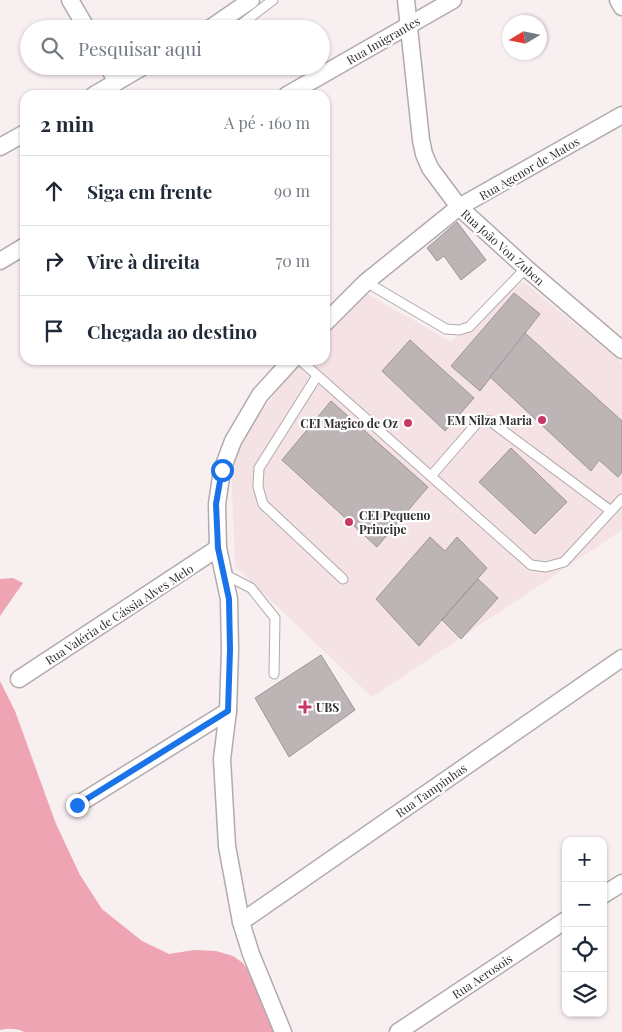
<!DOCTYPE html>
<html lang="pt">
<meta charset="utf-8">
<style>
:root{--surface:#fff;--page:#f2f2f3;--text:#1f2937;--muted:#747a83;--line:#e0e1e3}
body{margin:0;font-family:"Playfair Display",serif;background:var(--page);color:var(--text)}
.controls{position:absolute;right:15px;bottom:15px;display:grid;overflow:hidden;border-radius:10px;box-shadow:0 1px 4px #0004}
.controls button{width:45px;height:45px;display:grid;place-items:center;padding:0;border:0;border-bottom:1px solid var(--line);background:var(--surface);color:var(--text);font:25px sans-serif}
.compass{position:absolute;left:502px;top:15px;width:45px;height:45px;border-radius:50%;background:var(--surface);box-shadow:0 1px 4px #0004;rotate:260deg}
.stop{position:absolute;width:15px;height:15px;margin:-11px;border:4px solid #1a73e8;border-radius:50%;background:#fff}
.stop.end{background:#1a73e8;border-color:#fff;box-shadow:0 1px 5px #0008}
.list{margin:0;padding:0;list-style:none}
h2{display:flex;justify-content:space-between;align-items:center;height:65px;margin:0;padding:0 20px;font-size:21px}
h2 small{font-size:16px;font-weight:400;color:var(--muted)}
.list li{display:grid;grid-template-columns:32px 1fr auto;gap:15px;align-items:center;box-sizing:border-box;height:70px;padding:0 20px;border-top:1px solid var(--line)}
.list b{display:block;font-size:19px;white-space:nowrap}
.list em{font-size:16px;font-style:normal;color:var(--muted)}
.icon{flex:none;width:28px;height:28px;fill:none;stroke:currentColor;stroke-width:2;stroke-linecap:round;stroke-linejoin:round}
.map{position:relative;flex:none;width:622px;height:1032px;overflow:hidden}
.search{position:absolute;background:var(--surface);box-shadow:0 1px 4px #0004;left:20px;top:20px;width:310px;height:55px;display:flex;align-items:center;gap:12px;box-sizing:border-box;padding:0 18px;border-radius:28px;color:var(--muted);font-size:19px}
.panel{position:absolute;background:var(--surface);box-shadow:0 1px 4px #0004;left:20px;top:90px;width:310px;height:275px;border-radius:15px}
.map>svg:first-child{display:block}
.built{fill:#f4e2e5}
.forest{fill:#eea4b3}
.building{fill:#bdb4b6;stroke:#9d9596}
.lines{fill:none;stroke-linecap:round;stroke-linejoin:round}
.lane-casing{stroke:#b2aaab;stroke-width:11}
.street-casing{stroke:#b2aaab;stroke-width:19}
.lane{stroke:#fff;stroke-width:9}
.street{stroke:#fff;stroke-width:16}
.route{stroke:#1a73e8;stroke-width:6}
.poi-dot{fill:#c63866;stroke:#fff;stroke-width:2}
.labels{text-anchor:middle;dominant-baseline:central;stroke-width:4.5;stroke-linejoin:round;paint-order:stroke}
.street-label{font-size:12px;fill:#333030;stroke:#fff}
.poi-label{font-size:12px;font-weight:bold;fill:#333030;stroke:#fff;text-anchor:end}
</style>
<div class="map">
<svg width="622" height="1032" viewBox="0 0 622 1032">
<rect width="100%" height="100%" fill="#f8eff1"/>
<polygon class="built" points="523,281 622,363 622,530 372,697 235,566 231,466 256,419 295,368 303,360 325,360 325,336 366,293 451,342"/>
<g class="forest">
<polygon points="13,578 23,583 0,616 0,579"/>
<path d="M 0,681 L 15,711 L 56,824 L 80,875 L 102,909 L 142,941 L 169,954 L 194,950 L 216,951 L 233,956 L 243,963 L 264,993 L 275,1032 L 24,1032 C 17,1028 8,1028 0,1030 Z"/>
</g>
<g class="building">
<polygon points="457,222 486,260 461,280 444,256 437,261 427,248"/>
<polygon points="514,293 540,314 480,391 451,366"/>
<polygon points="525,333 622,421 622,472 618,477 599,460 591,471 490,377"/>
<polygon points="410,340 474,398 445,431 382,371"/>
<polygon points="331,401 428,487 377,547 282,460"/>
<polygon points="511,448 567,502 535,534 479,482"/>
<polygon points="430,537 445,551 457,537 487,568 419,646 376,599"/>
<polygon points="478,579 498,598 461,639 442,620"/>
<polygon points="321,655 355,710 289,757 255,698"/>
</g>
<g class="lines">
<defs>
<g id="lane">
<polyline points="235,29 273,0"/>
<polyline points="366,282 446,329 459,330 469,327 526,268"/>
<polyline points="300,360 531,565 546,567 564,562 622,499"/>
<polyline points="317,376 259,468 258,487 263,504 343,579"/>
<polyline points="431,476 478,422 484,420 490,421 611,511"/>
<polyline points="224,574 251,588 275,618 274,674"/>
</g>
<g id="street">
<polyline points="70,0 87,29"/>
<polyline points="406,0 421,140 424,154 430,168 459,207 526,268 622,350"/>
<polyline points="618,0 622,7"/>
<polyline points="209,29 251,0"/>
<polyline points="108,66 117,82"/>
<polyline points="94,95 144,66"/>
<polyline points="287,95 453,0"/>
<polyline points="0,147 25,133"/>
<polyline points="0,261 25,246"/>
<polyline points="325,323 366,282 459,207 622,115"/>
<polyline points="19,679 218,548"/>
<polyline points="77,805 228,711"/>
<polyline points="603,895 622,883"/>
<polyline points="241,922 622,658"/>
<polyline points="283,1032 251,954 241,922 227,846 222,759 228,711 230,650 229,599 218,548 217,504 222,470 233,441 260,395 292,360"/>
<polyline points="398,1032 566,920"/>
</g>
</defs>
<use href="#lane" class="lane-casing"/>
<use href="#street" class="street-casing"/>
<use href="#lane" class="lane"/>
<use href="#street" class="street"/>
</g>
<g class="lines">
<polyline class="route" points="77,805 228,711 230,650 229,599 218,548 216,504 222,470"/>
</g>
<g class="poi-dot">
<circle cx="542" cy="420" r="5"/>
<circle cx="408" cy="423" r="5"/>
<circle cx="349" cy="522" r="5"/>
<path d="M302.5 699.5h5v5h5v5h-5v5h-5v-5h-5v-5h5z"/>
</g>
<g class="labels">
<g class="street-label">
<text transform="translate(383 40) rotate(-30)">Rua Imigrantes</text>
<text transform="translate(529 168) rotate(-30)">Rua Agenor de Matos</text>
<text transform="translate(503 247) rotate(42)">Rua João Von Zuben</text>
<text transform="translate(119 614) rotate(-33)">Rua Valéria de Cássia Alves Melo</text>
<text transform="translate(431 790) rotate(-35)">Rua Tampinhas</text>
<text transform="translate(482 976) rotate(-34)">Rua Aerosois</text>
</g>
<g class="poi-label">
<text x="532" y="420">EM Nilza Maria</text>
<text x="398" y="423">CEI Magico de Oz</text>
<text x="359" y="515" text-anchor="start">CEI Pequeno<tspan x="359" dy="14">Principe</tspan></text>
<text x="316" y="707" text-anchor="start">UBS</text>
</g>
</g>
</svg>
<div class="controls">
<button>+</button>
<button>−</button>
<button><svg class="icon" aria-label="locate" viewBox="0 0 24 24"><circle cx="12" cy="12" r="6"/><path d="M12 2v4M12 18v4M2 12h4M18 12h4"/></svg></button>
<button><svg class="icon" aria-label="layers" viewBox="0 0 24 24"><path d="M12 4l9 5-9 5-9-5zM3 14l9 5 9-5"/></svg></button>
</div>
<svg class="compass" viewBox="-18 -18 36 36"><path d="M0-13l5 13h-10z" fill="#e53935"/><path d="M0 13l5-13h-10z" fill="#747a83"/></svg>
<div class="stop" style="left:222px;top:470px"></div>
<div class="stop end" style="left:77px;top:805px"></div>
<div class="search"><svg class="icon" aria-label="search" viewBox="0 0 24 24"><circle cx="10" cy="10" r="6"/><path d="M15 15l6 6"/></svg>Pesquisar aqui</div>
<section class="panel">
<h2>2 min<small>A pé · 160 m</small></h2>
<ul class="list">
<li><svg class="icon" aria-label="ahead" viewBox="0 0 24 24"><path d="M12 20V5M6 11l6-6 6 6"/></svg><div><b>Siga em frente</b></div><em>90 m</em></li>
<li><svg class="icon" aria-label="right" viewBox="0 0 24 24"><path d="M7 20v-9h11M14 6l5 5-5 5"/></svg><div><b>Vire à direita</b></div><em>70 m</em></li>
<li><svg class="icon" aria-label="arrive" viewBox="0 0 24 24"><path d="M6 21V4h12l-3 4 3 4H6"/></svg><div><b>Chegada ao destino</b></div></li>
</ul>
</section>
</div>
